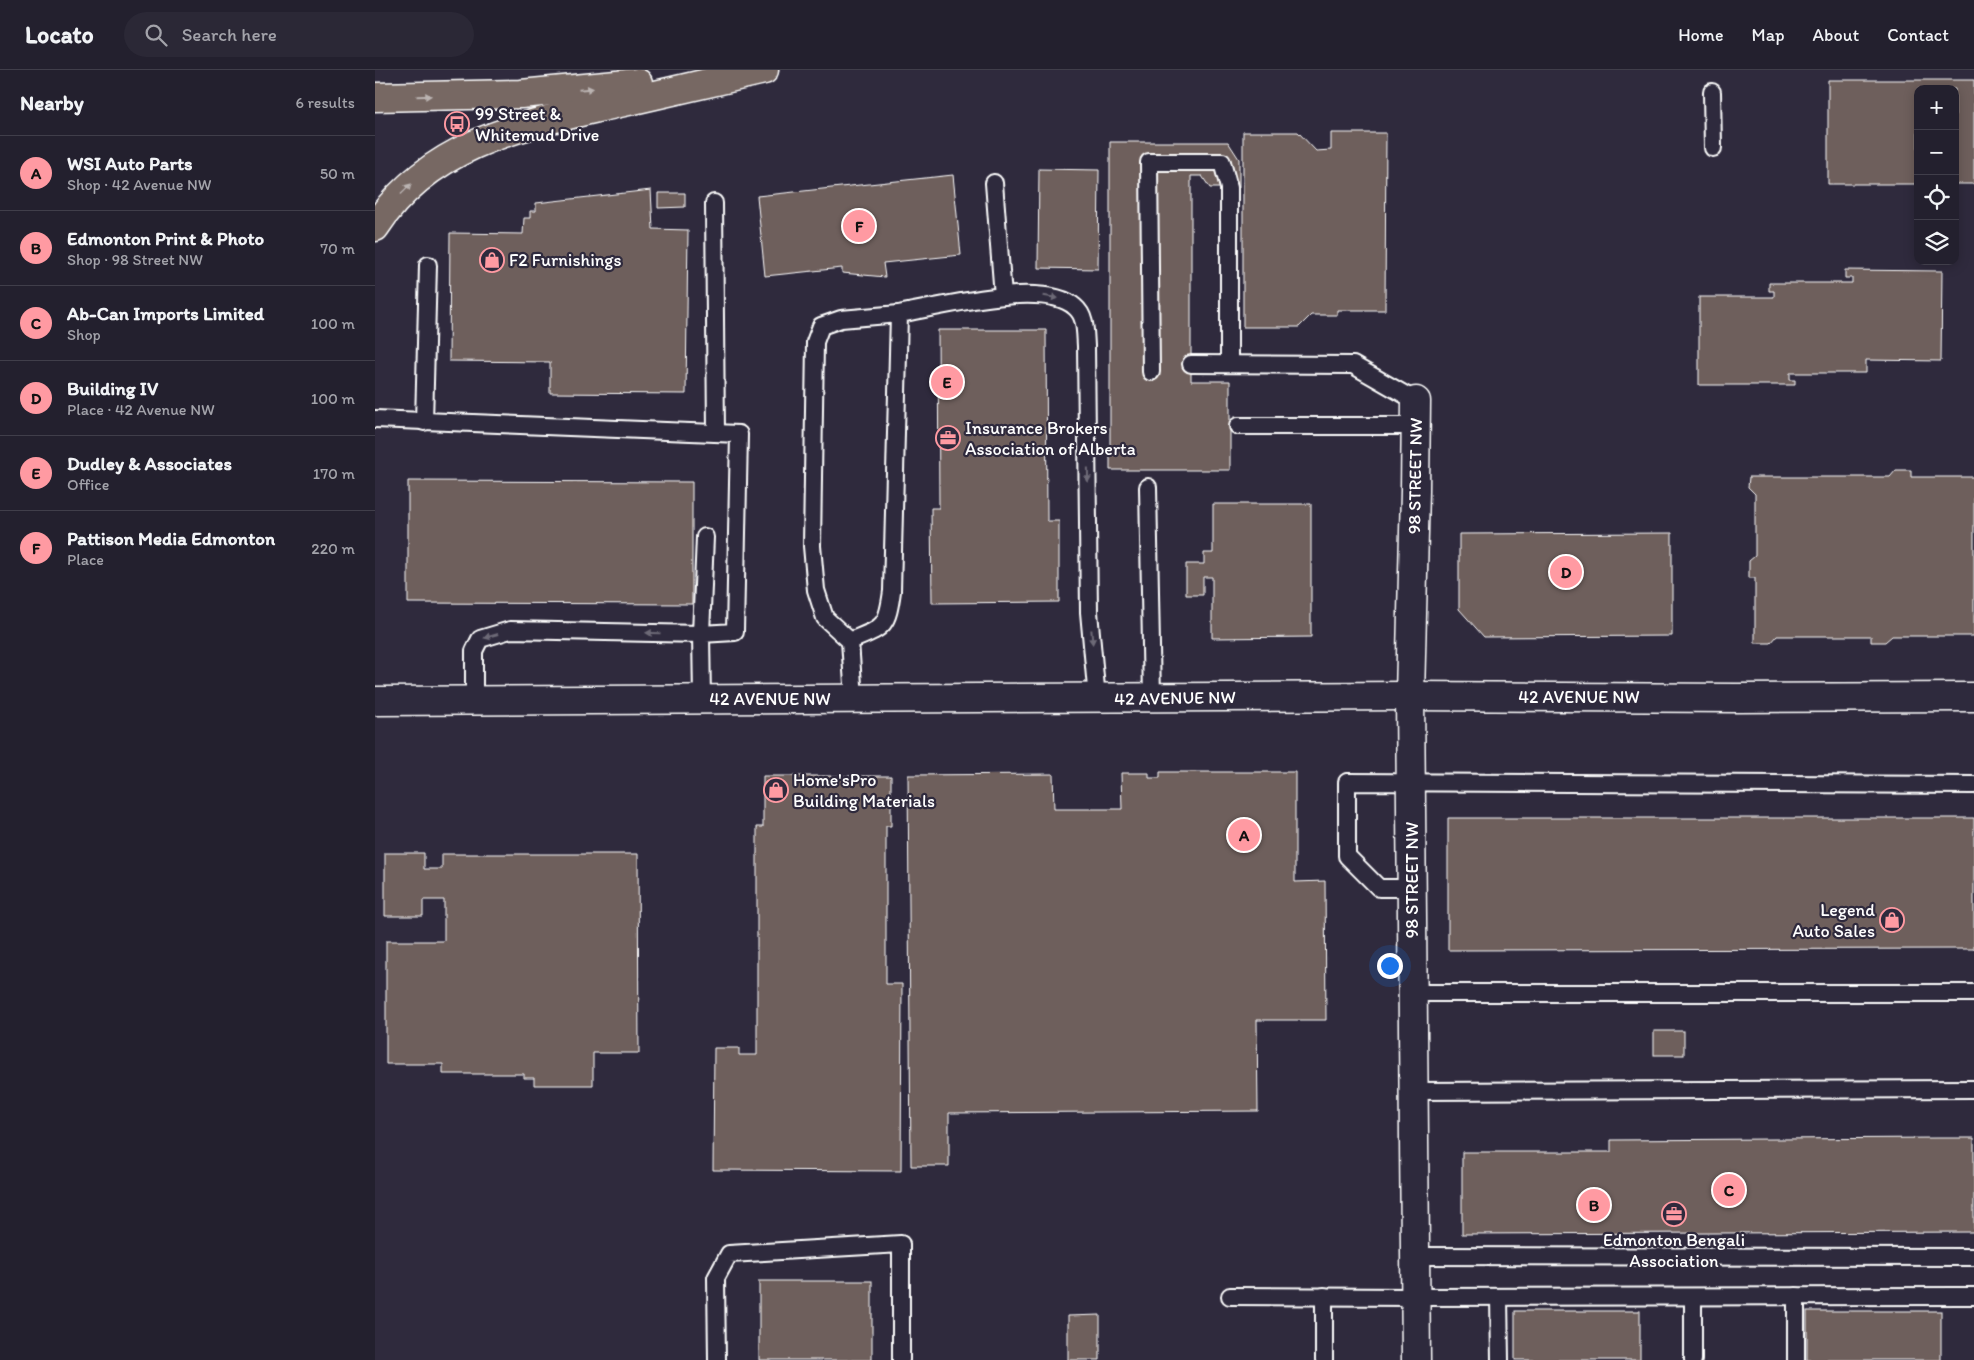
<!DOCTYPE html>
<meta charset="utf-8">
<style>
:root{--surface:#23202e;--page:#2b2836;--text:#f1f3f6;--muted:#a3a3aa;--line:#403e4a;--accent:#ff9aa2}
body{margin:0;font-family:Itim,sans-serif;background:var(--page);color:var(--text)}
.controls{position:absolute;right:15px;top:15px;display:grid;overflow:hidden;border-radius:10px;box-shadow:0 2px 12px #0003}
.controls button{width:45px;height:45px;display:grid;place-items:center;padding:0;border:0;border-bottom:1px solid var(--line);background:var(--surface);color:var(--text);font:25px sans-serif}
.you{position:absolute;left:1014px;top:895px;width:18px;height:18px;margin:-12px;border:4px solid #fff;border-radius:50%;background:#1a73e8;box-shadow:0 0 0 8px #1a73e833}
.badge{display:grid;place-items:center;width:32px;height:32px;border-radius:50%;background:var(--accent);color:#111;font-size:16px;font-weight:700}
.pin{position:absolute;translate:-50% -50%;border:2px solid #fff;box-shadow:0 1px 5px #0006}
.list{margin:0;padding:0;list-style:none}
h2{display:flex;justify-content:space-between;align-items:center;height:65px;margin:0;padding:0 20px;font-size:21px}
h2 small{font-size:16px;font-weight:400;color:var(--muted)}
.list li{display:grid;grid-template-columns:32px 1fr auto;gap:15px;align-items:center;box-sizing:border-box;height:75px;padding:0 20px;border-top:1px solid var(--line)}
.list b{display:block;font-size:19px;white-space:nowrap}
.list p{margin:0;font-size:16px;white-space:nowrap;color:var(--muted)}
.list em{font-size:16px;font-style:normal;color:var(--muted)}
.icon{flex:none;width:28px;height:28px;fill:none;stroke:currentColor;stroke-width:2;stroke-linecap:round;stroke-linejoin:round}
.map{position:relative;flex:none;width:1599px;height:1290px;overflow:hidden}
header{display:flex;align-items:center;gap:30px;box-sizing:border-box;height:70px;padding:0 25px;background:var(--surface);border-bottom:1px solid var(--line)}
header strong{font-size:24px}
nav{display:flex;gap:28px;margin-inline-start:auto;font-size:18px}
.search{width:350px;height:45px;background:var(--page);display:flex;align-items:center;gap:12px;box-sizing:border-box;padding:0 18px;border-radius:28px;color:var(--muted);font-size:19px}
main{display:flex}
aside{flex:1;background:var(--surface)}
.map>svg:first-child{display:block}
.building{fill:#6e5e5c;stroke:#fff}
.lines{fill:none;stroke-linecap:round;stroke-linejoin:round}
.service-casing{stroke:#fff;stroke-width:20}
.minor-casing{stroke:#fff;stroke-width:31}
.motorway-casing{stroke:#fff;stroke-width:31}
.service{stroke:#2f2a3d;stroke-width:16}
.minor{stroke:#2f2a3d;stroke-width:28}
.motorway{stroke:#776864;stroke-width:28}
.oneway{fill:#bbb4b2}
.oneway2{fill:#6d6a77}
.labels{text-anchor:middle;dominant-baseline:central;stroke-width:4.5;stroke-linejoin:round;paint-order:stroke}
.poi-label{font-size:18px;fill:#fff;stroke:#2f2a3d;text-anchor:start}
.street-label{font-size:18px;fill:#fff;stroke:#2f2a3d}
</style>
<header>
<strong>Locato</strong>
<div class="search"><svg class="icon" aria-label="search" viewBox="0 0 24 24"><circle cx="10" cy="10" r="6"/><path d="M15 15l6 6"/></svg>Search here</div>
<nav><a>Home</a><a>Map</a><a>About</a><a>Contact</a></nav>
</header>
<main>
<aside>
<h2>Nearby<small>6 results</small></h2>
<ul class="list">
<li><span class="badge">A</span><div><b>WSI Auto Parts</b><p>Shop · 42 Avenue NW</p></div><em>50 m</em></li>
<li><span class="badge">B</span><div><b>Edmonton Print &amp; Photo</b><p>Shop · 98 Street NW</p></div><em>70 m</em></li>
<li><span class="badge">C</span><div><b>Ab-Can Imports Limited</b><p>Shop</p></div><em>100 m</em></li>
<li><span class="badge">D</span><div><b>Building IV</b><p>Place · 42 Avenue NW</p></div><em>100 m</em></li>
<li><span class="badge">E</span><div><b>Dudley &amp; Associates</b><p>Office</p></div><em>170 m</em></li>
<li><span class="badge">F</span><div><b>Pattison Media Edmonton</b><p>Place</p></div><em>220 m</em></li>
</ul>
</aside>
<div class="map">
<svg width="1599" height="1290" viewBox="0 0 1599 1290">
<rect width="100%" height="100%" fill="#2f2a3d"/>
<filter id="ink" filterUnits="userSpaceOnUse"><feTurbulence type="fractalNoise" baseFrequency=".02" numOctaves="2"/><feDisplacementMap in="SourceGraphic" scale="10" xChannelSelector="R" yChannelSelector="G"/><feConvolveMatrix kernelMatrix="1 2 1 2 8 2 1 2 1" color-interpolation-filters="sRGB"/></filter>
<g filter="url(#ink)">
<g class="building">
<polygon points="1453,10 1599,10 1599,114 1580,114 1580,19 1543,19 1543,114 1453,114"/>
<polygon points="868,62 923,62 941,81 956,80 956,63 1011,63 1010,240 962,240 962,245 936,245 924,257 868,257"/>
<polygon points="735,72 853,72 864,89 864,118 835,118 827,106 816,106 816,311 855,311 855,400 735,400"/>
<polygon points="664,99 724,100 723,199 663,198"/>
<polygon points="578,105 586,185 508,193 510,207 467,203 467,198 390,206 382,126"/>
<polygon points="276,120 278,159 313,160 311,324 175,323 175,292 74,291 75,163 148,164 149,148 155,148 155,141 161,141 161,133"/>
<polygon points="283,123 310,123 310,137 283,138"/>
<polygon points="1470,200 1567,201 1566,291 1491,290 1491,303 1415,303 1415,310 1420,310 1420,315 1324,315 1324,227 1399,227 1399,221 1394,221 1394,213 1477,213 1477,208 1470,208"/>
<polygon points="563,260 671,260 672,451 684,451 684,532 557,533 556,438 564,438"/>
<polygon points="1521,400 1536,400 1536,407 1599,407 1599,566 1517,566 1510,572 1496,572 1496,566 1402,566 1396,573 1380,573 1380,508 1374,508 1374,491 1380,486 1380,424 1373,417 1374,407 1515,407"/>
<polygon points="33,411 317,412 317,534 33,533"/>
<polygon points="838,434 936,434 936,567 837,568 837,507 828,507 828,525 811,525 811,494 829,494 829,483 838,483"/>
<polygon points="1297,463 1297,566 1109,567 1084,539 1084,464"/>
<polygon points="785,702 920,702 920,812 950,811 951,950 882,950 883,1041 574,1043 574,1096 536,1096 533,705 678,704 679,739 747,739 746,703 774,703 774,708 785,708"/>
<polygon points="388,706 516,706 516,756 511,756 511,914 527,914 526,1101 338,1100 339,978 364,978 364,985 382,985 382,757 388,757"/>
<polygon points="1073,748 1599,748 1599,879 1073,880"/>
<polygon points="10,783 49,783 49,799 67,799 67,784 263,784 264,983 218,983 218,1015 159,1015 159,1008 149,1008 149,1004 68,1004 68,994 11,994 11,871 69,871 69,830 48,830 48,846 10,846"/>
<rect x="1279" y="961" width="30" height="24"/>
<polygon points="1563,1068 1599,1068 1599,1162 1087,1164 1087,1082 1236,1082 1236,1070"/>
<rect x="384" y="1211" width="113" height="79"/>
<rect x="1140" y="1241" width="125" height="49"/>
<rect x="1432" y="1241" width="134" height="49"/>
<polygon points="725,1245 725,1290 693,1290 693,1246"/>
</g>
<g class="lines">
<defs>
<g id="service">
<polyline points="1337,22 1338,78"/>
<polyline points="619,113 628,226"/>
<polyline points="339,133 341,363"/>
<polyline points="816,294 978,295 1041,331"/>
<polyline points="776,302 774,92 847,92 854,118 854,294"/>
<polyline points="0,349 364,364 360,562 326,564 327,629"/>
<polyline points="49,352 53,195"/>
<polyline points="863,356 1041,356"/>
<polyline points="773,417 777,628"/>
<polyline points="475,571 450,548 441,520 437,476 440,272 446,256 466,249 524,244"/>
<path d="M 479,629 L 475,571 C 508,557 512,559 517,521 L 524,244 C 564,237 669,209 700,237 C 711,246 710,262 711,276 L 714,542 L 722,629"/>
<polyline points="99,631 99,581 105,569 135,560 326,564 330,467"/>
<polyline points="1037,818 1004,818 972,786 972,712 1599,715"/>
<polyline points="1038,923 1599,923"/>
<polyline points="1039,1021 1599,1019"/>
<polyline points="1040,1186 1599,1187"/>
<polyline points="855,1226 1040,1227 1599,1226"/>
<polyline points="1421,1226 1421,1290"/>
<polyline points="1124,1227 1125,1290"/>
<polyline points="1318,1227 1318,1290"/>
<polyline points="342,1290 341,1208 354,1184 526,1174 526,1290"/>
<polyline points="949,1290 949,1226"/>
</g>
<g id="minor">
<polyline points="0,631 1035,626 1362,628 1599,627"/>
<polyline points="1041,1290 1035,626 1040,421 1041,331"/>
</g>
<g id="motorway">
<polyline points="0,27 146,24 263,13"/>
<path d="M 0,157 C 55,72 149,55 240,34 C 290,23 340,11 389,0"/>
</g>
</defs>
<use href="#service" class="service-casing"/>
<use href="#minor" class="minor-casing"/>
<use href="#motorway" class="motorway-casing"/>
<use href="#service" class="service"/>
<use href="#minor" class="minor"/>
<use href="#motorway" class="motorway"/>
</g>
<defs><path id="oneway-solid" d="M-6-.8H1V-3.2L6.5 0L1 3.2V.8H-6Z" transform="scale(1.25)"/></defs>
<g class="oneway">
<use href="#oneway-solid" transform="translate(211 19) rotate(-5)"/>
<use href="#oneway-solid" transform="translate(49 26) rotate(-1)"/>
<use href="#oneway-solid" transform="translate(31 119) rotate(-44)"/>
</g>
<g class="oneway2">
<use href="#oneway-solid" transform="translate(676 227) rotate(9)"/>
<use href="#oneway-solid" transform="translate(713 405) rotate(89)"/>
<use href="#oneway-solid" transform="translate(278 563) rotate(-179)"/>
<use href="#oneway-solid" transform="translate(116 566) rotate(164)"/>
<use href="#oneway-solid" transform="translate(717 567) rotate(85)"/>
</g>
</g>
<defs>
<symbol id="bus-ring" viewBox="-11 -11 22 22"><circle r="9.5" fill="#2f2a3d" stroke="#ff9aa2" stroke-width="1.5"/><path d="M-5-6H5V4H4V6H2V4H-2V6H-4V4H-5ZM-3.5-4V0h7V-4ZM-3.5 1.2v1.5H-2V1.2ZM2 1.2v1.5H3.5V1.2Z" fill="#ff9aa2"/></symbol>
<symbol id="shop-ring" viewBox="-11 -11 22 22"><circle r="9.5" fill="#2f2a3d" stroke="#ff9aa2" stroke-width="1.5"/><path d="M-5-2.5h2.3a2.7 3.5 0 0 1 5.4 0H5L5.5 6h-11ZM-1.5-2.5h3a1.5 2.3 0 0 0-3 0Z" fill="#ff9aa2"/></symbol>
<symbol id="office-ring" viewBox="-11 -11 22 22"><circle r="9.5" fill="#2f2a3d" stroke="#ff9aa2" stroke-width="1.5"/><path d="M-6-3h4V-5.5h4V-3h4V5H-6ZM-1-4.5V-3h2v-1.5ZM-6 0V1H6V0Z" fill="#ff9aa2"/></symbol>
</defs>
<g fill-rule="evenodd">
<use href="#bus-ring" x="68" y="40" width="28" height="28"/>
<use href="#shop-ring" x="103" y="176" width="28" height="28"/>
<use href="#office-ring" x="559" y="354" width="28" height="28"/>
<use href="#shop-ring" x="387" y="706" width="28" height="28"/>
<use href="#shop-ring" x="1503" y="836" width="28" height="28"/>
<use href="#office-ring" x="1285" y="1130" width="28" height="28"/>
</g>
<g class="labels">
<g class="poi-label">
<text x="100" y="44">99 Street &amp;<tspan x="100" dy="21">Whitemud Drive</tspan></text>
<text x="134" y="190">F2 Furnishings</text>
<text x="590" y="358">Insurance Brokers<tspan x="590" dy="21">Association of Alberta</tspan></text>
<text x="418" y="710">Home'sPro<tspan x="418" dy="21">Building Materials</tspan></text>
<text x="1500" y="840" text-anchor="end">Legend<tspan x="1500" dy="21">Auto Sales</tspan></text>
<text x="1299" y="1170" text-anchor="middle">Edmonton Bengali<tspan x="1299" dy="21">Association</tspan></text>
</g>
<g class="street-label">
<text transform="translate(1040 406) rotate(-89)">98 STREET NW</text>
<text x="1204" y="627">42 AVENUE NW</text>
<text transform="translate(800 628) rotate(-1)">42 AVENUE NW</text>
<text x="395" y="629">42 AVENUE NW</text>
<text transform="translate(1037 810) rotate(-90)">98 STREET NW</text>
</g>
</g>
</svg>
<div class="controls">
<button>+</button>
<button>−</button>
<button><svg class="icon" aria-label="locate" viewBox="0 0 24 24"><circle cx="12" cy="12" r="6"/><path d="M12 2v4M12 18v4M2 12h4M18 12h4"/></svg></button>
<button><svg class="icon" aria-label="layers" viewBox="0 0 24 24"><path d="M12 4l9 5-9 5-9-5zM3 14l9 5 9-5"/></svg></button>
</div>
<div class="you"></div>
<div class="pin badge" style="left:869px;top:765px">A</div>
<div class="pin badge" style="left:1219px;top:1135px">B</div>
<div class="pin badge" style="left:1354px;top:1120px">C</div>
<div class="pin badge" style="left:1191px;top:502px">D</div>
<div class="pin badge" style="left:572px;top:312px">E</div>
<div class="pin badge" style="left:484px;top:156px">F</div>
</div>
</main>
